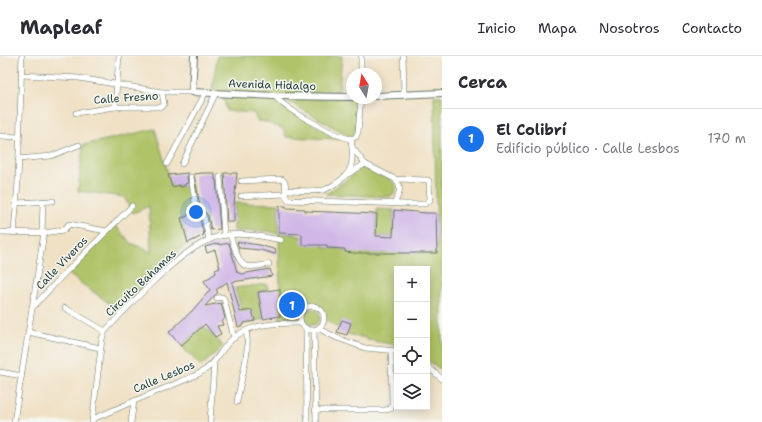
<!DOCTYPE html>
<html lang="es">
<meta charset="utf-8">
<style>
:root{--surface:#fff;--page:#f7f7f7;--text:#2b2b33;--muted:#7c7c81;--line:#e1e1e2;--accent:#1a73e8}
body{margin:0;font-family:"Shantell Sans",sans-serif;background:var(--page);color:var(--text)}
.controls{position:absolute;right:12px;bottom:12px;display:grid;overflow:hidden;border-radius:0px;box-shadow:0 2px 10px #0003}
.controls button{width:36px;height:36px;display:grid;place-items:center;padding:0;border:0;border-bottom:1px solid var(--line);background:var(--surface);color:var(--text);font:20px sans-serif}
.compass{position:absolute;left:346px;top:12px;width:36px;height:36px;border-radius:50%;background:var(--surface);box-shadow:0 2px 10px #0003;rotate:349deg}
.you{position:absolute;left:196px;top:156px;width:14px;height:14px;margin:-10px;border:3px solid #fff;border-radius:50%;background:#1a73e8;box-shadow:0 0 0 6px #1a73e833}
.badge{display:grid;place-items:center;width:26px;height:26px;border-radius:50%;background:var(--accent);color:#fff;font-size:13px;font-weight:700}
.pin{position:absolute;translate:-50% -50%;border:2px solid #fff;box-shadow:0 1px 4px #0006}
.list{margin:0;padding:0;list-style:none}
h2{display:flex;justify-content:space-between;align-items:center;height:52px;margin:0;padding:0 16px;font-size:17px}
h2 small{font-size:13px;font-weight:400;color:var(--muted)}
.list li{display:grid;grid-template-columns:26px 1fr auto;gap:12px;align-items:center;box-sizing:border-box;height:60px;padding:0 16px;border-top:1px solid var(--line)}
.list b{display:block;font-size:15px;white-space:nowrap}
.list p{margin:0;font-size:13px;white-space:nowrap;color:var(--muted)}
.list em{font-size:13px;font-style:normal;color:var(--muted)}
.icon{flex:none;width:22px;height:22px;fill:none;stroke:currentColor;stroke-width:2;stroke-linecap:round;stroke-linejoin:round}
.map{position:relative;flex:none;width:442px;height:366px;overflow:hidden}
header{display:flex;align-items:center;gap:24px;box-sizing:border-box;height:56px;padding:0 20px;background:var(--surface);border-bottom:1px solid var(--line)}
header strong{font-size:19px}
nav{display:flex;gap:22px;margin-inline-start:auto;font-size:14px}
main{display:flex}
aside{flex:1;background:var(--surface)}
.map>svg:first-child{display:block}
.green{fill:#afc368;stroke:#67804e}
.building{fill:#d0b7e7}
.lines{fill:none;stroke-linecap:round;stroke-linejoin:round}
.minor-casing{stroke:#687667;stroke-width:6}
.tertiary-casing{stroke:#687667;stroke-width:8}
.minor{stroke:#fff;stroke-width:5}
.tertiary{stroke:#fff;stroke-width:6}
.labels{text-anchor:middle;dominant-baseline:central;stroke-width:3;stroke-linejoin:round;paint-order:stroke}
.street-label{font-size:11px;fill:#1f3d34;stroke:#f6f6f2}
</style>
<header>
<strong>Mapleaf</strong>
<nav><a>Inicio</a><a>Mapa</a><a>Nosotros</a><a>Contacto</a></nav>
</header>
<main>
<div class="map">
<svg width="442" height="366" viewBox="0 0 442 366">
<rect width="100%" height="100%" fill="#f6f6f2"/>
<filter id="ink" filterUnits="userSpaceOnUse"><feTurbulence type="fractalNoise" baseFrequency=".025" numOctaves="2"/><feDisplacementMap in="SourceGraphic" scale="8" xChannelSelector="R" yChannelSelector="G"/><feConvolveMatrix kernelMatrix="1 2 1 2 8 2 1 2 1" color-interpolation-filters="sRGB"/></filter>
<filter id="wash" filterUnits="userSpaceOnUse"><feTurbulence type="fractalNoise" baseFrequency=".012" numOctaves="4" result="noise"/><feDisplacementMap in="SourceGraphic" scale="16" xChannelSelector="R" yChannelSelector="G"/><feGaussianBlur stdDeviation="0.9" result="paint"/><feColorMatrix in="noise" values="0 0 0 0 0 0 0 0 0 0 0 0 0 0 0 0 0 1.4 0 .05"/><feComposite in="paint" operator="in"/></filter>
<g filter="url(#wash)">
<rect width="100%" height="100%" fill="#f0e1c5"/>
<g class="green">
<polygon points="217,0 342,0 339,35 275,40 212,36"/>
<path d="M 434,40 L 442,40 L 442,314 L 427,304 L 427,213 L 397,213 L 397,289 L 368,284 L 365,282 L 348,278 L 325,263 C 323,245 301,245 300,263 L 280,265 L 279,178 L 267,175 L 234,175 L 234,147 L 279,148 L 279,176 C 291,177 318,184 327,192 L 345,193 L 345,196 L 384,197 L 437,191 Z"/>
<polygon points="223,41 270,43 339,83 286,81 283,73 266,66 257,65 254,57 227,55"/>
<polygon points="358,42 356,72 352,80 349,80 284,43"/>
<polygon points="155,73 172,131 179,129 180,131 185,128 191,127 195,158 192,157 188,158 188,160 181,162 188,187 119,254 68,218 115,169 131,187 151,196 149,150 133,157 124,141 78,135 83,89"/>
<path d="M 364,112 C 375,114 411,129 389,141 L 326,138 L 349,122 L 358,113 Z"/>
<polygon points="377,153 394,154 393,181 376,180"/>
<polygon points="267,228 268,235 258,236 263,263 246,267 235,232"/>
<circle cx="312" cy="261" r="8"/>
<polygon points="203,269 223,290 201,310 181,290"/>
</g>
<g id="blocks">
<g class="building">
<polygon points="188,117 187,121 188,127 185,128 185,130 180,131 180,129 172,131 168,119"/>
<polygon points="202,117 215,117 215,124 216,124 220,173 211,174 208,160 200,150 194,118"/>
<polygon points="224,117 237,117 234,149 234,166 227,166"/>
<polygon points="279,150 286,150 286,152 305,153 305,155 377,158 376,180 393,181 394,154 427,157 436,157 437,197 354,197 345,196 345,193 327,192 327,189 302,189 302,178 279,177"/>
<polygon points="192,157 196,158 200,163 204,179 188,187 181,162 188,160 188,158"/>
<polygon points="237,186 260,189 276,194 275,198 260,194 239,192"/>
<polygon points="219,187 219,189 229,187 237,216 241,218 270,213 272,220 232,226 240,256 252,254 255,265 244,267 244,269 238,271 227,226 216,234 218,236 205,250 221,247 225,262 222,266 223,269 217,270 221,278 215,281 205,268 181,290 169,276 193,254 210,234 204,225 216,217 215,214 220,212 215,194 207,197 205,191"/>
<polygon points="280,233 280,260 263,263 258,236"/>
<polygon points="289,243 298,247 294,255 285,251"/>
<polygon points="342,264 351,267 347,279 337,276"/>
</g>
</g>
</g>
<g filter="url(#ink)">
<use href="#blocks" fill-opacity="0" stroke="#687667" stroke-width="1"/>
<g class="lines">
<defs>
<g id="minor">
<polyline points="403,0 404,39"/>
<polyline points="361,18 361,0"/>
<polyline points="21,19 79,22 162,36 192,36"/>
<path d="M 275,40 C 283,52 336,81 351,83 L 356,81 L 358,76 L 361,42"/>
<polyline points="115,51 119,0"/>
<polyline points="76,57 115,51 162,51 164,48 162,36"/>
<polyline points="0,80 19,81"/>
<polyline points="18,103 51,100 79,89"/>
<polyline points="167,108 206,36"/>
<polyline points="182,108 216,37"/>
<polyline points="348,118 365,108"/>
<polyline points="191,121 196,152 204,161 209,184"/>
<polyline points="220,121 224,180"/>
<path d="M 241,125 L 282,123 C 287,127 286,133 285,138 L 288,144 L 405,148 L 425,148 L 430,144 L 429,125 L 428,124 L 395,123 L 365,108 L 352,91 L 351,83"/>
<path d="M 286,134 C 298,134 312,136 324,134 C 329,132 333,129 338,126 C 352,116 353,108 352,91"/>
<polyline points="241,140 285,138"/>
<polyline points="16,147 53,145"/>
<path d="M 394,148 C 399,138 403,132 395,123"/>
<polyline points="0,176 44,177 64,174 69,168 106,175"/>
<polyline points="14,177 18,126 22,0"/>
<polyline points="42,177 43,145"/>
<path d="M 230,179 C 233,186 238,208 246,210 C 252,212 262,209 269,208"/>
<polyline points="217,242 222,241 224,243 234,282"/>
<circle cx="312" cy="262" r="12"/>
<polyline points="32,252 65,217 132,150"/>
<polyline points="65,252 105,275"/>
<polyline points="306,272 307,366"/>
<polyline points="318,272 337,282 365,292 397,295"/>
<polyline points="314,274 316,366"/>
<polyline points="28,276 100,292"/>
<polyline points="427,310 442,323"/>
<polyline points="0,316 22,320"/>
<path d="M 237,346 C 240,325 251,296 246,275"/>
<polyline points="315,354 385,354 391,353 392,348 391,294"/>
<path d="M 93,363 C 114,354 136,344 158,335 C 172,329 186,324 200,317 C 215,309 218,298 229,286 C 247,267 277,267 301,267"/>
<polyline points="14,366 44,177"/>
<path d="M 92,366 L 102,283 L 105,275 C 131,248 184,188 220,180 C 241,176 260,180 281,184"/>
<polyline points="131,366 134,345"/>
<polyline points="210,366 214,308"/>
</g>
<g id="tertiary">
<polyline points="194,0 192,36 275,40 352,41"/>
<polyline points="376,40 442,37"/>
</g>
</defs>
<use href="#minor" class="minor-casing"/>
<use href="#tertiary" class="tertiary-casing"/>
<use href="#minor" class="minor"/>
<use href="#tertiary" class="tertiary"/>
</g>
</g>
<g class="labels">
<g class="street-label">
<text transform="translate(272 29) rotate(2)">Avenida Hidalgo</text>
<text transform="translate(126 42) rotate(-4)">Calle Fresno</text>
<text transform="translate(62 207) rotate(-46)">Calle Viveros</text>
<text transform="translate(141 227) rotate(-43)">Circuito Bahamas</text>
<text transform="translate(164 321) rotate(-23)">Calle Lesbos</text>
</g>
</g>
</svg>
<div class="controls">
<button>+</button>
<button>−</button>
<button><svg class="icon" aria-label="locate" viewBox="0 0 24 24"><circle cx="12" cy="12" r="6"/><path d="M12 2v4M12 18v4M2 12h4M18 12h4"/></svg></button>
<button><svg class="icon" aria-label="layers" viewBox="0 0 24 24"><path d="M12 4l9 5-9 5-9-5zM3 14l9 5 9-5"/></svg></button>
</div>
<svg class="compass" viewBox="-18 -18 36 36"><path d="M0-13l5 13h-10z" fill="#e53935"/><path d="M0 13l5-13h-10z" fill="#7c7c81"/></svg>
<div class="you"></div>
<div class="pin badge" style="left:292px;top:249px">1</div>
</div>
<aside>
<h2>Cerca<small></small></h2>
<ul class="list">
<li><span class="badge">1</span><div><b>El Colibrí</b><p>Edificio público · Calle Lesbos</p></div><em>170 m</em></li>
</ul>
</aside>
</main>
